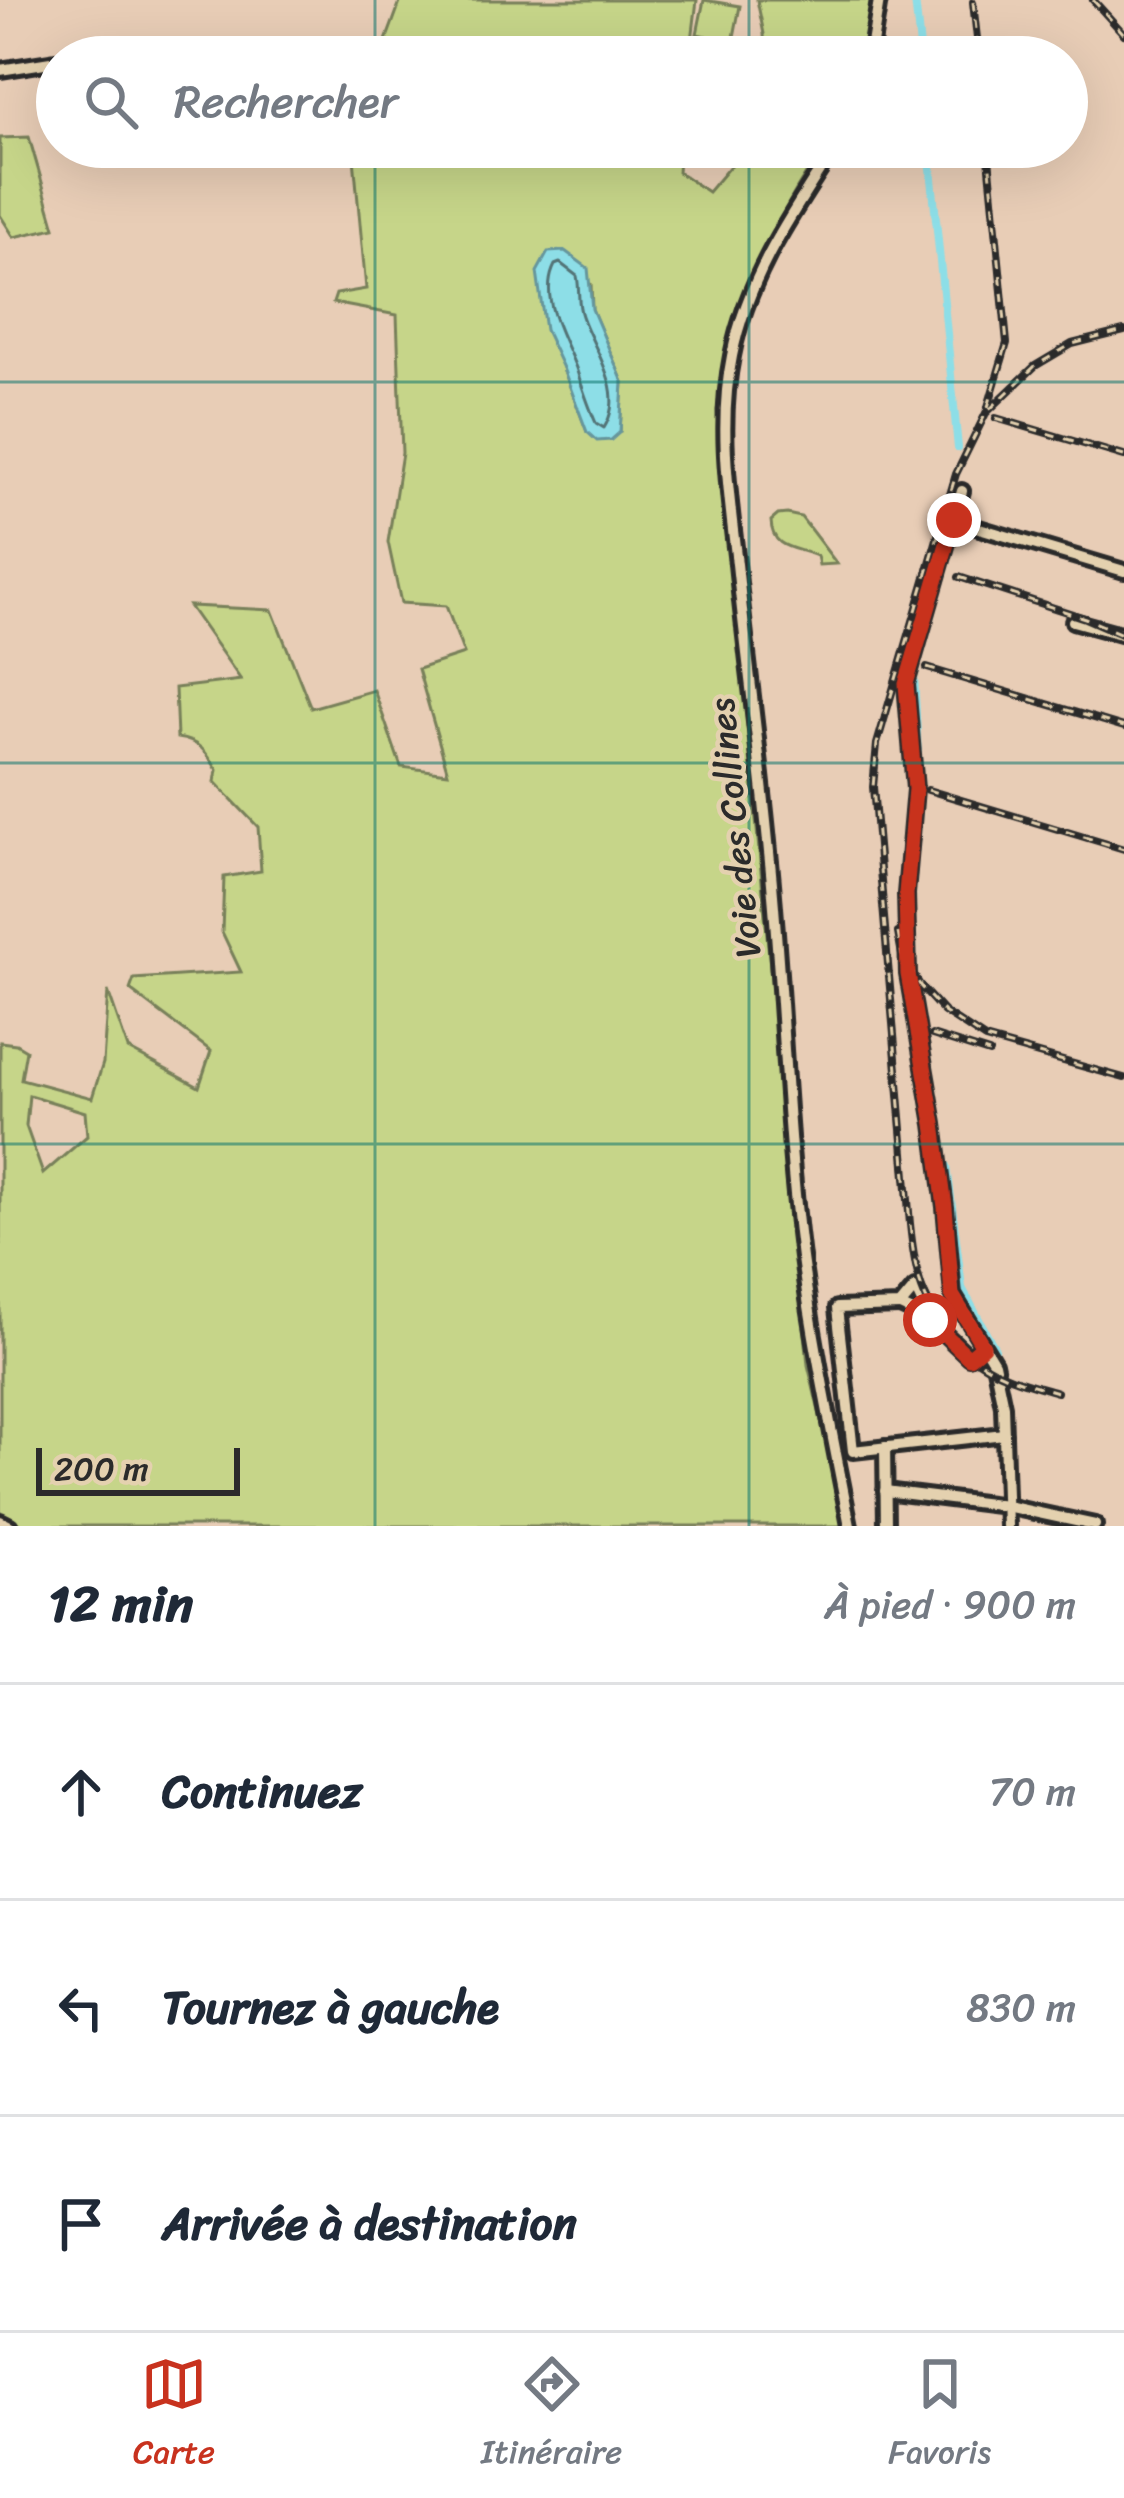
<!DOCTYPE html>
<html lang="fr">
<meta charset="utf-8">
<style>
:root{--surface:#fff;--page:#f2f2f3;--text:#1f2937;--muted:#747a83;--line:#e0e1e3;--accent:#c8321e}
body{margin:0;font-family:Sriracha,sans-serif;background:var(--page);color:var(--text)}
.scale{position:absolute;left:36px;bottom:30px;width:204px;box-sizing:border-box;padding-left:12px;border:6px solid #2b2b2b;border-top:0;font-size:33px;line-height:42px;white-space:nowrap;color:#2b2b2b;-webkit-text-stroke:9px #e4d1af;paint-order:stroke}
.stop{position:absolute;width:36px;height:36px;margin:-27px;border:9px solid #c8321e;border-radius:50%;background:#fff}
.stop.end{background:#c8321e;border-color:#fff;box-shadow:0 3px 12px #0008}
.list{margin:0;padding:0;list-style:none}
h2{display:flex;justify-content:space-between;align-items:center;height:156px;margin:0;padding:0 48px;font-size:51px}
h2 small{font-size:39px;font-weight:400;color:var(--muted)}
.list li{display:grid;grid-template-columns:78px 1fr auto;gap:36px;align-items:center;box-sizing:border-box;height:216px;padding:0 48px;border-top:3px solid var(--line)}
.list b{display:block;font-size:45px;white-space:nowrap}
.list em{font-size:39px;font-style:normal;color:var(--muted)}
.icon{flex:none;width:66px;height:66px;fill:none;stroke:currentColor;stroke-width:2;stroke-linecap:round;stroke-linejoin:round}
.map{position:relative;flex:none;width:1124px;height:1526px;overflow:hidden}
.search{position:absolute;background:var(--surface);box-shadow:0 12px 48px #0002;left:36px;right:36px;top:36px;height:132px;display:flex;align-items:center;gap:30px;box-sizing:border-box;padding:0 42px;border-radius:66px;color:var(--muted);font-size:45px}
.sheet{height:804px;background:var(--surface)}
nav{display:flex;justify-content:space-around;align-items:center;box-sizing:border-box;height:168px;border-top:3px solid var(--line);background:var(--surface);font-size:33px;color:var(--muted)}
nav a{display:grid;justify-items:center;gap:6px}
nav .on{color:var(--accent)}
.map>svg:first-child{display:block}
.green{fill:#c6d589;stroke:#78805a;stroke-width:3;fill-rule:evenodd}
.water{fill:#8ddee7;stroke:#66969c;stroke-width:3}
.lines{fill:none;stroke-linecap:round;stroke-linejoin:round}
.shore{stroke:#527376;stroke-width:3}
.canal{stroke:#8ddee7;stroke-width:8}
.minor-casing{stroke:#2b2b2b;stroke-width:20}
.minor{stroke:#e4d1af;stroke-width:10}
.rail-casing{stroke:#2b2b2b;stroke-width:8}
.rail{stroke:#e4d1af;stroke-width:3;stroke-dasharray:9;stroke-linecap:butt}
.route{stroke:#c8321e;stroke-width:15}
.grid{fill:none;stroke:#0f766e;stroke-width:3;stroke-opacity:0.55}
.labels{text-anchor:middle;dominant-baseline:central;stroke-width:9;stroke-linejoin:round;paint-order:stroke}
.street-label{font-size:36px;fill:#2b2b2b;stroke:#e4d1af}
</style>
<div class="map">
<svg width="1124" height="1526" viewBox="0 0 1124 1526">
<rect width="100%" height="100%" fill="#e8cdb6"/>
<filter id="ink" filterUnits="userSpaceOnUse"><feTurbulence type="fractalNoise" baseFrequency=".00833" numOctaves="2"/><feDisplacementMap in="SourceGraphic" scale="24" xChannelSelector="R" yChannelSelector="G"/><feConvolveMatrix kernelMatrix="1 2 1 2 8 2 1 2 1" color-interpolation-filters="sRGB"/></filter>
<g filter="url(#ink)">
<g class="green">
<polygon points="401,0 697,0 690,57 380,57"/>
<polygon points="704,0 740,6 733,42 697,34"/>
<polygon points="757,0 872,0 865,57 765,57 764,34"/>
<polygon points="29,137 55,228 14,237 0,215 0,138"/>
<path d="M 353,147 L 680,147 L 678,172 L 708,192 L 746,147 L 825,147 C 766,223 739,318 717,410 L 808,1365 L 846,1526 L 0,1526 L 0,1042 L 16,1044 L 26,1050 L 21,1079 L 92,1098 L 103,1063 L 108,991 L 128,1049 L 199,1087 L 211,1051 L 130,990 L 134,979 L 241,972 L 222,932 L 224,877 L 261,871 L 258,827 L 215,782 L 217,770 C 206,751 199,741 177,738 L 175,688 L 241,680 L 189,606 L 272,610 L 311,708 L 374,690 L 401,767 L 448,773 L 418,669 L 464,654 L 446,606 L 401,603 L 388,542 L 402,453 L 397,315 L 333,303 L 336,294 L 366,289 ZM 591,283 L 592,309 L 623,382 L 620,432 L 587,432 L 563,368 ZM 29,1095 L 85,1112 L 87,1136 L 43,1174 L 26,1126 Z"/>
<path d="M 787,514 L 801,517 L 837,564 L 819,565 L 817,556 C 795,547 772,550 771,521 L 778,515 Z"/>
</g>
<polygon class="water" points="565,251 588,268 592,309 623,382 620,432 611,440 597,441 587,432 563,368 545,330 537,272 548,252"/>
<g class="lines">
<path class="shore" d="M 560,263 L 577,276 C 580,289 577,303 582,316 C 594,351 627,391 604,428 L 596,423 C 588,405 582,386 576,368 C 564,337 538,298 555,265 Z"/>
<g class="canal">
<polyline points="915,0 921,57"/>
<polyline points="929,147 958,448"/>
<polyline points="914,675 919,776"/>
<polyline points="947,1166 962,1288 995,1349"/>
</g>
<defs>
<g id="minor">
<polyline points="90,57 138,54 150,57"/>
<polyline points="870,57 879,0"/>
<polyline points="0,70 57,61"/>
<path d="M 835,147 C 792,213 747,278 732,356 C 718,425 729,495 737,564 C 747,660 760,756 769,852 C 783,987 785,1124 802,1258 C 814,1348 833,1437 850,1526"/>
<polyline points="962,491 906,684 915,789 906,894 908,974 934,1124 945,1207 953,1295 994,1363 1003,1406 1007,1526"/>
<polyline points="953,526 969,525 1124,571"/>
<polyline points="1073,621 1124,635"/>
<polyline points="900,1306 930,1320 969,1357 983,1346"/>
<polyline points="930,1320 915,1288 900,1306 837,1308 853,1451 1004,1434"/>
<polyline points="885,1447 886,1526"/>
<polyline points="885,1491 1006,1506 1095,1525"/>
<polyline points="0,1521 10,1526"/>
</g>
</defs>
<use href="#minor" class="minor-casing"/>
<use href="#minor" class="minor"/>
<defs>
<g id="rail">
<polyline points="1093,0 1124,34"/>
<polyline points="973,2 979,57"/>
<polyline points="988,407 1007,343 988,147"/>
<polyline points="996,418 1124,456"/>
<polyline points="959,577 1085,618 1124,635"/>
<polyline points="927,668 1124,727"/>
<polyline points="928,790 1124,849"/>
<polyline points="898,933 902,955 921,987 944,1012 985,1039 1124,1078"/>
<polyline points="932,1035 989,1053"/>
<path d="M 1057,1392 C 1030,1384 1001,1377 978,1361 C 970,1357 964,1348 957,1342 C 921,1305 915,1274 910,1224 L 873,787 L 877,744 L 956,474 L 986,413 L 1035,366 L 1072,344 L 1124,331"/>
</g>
</defs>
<use href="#rail" class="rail-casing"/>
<use href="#rail" class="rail"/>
</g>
</g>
<g class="lines" filter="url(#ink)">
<polyline class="route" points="930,1320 969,1358 983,1346 952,1295 945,1207 934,1124 908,974 906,894 915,789 906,684 954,520"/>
</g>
<path class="grid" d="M 375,0 L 375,57M 749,0 L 749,57M 375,147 L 375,1526M 749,147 L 749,1526M 0,382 L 1124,382M 0,763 L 1124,763M 0,1144 L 1124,1144"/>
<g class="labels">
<g class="street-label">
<text transform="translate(735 828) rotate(-96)">Voie des Collines</text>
</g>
</g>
</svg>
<div class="scale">200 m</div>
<div class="stop" style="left:930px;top:1320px"></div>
<div class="stop end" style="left:954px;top:520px"></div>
<div class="search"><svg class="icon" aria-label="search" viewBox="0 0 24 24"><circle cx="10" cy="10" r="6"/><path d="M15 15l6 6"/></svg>Rechercher</div>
</div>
<section class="sheet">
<h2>12 min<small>À pied · 900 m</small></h2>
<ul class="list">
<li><svg class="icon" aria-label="ahead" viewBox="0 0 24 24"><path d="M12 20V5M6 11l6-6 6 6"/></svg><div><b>Continuez</b></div><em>70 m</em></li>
<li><svg class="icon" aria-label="left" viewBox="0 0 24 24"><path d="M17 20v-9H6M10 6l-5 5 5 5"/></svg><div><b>Tournez à gauche</b></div><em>830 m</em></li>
<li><svg class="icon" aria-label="arrive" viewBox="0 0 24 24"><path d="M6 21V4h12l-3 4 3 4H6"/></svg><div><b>Arrivée à destination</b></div></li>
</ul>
</section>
<nav>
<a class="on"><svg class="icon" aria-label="map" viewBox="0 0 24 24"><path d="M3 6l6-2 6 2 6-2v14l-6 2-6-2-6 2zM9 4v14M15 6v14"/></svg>Carte</a>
<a><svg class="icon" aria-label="directions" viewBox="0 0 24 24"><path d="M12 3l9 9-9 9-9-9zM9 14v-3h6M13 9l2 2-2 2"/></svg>Itinéraire</a>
<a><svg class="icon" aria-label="saved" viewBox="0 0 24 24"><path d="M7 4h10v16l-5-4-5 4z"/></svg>Favoris</a>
</nav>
